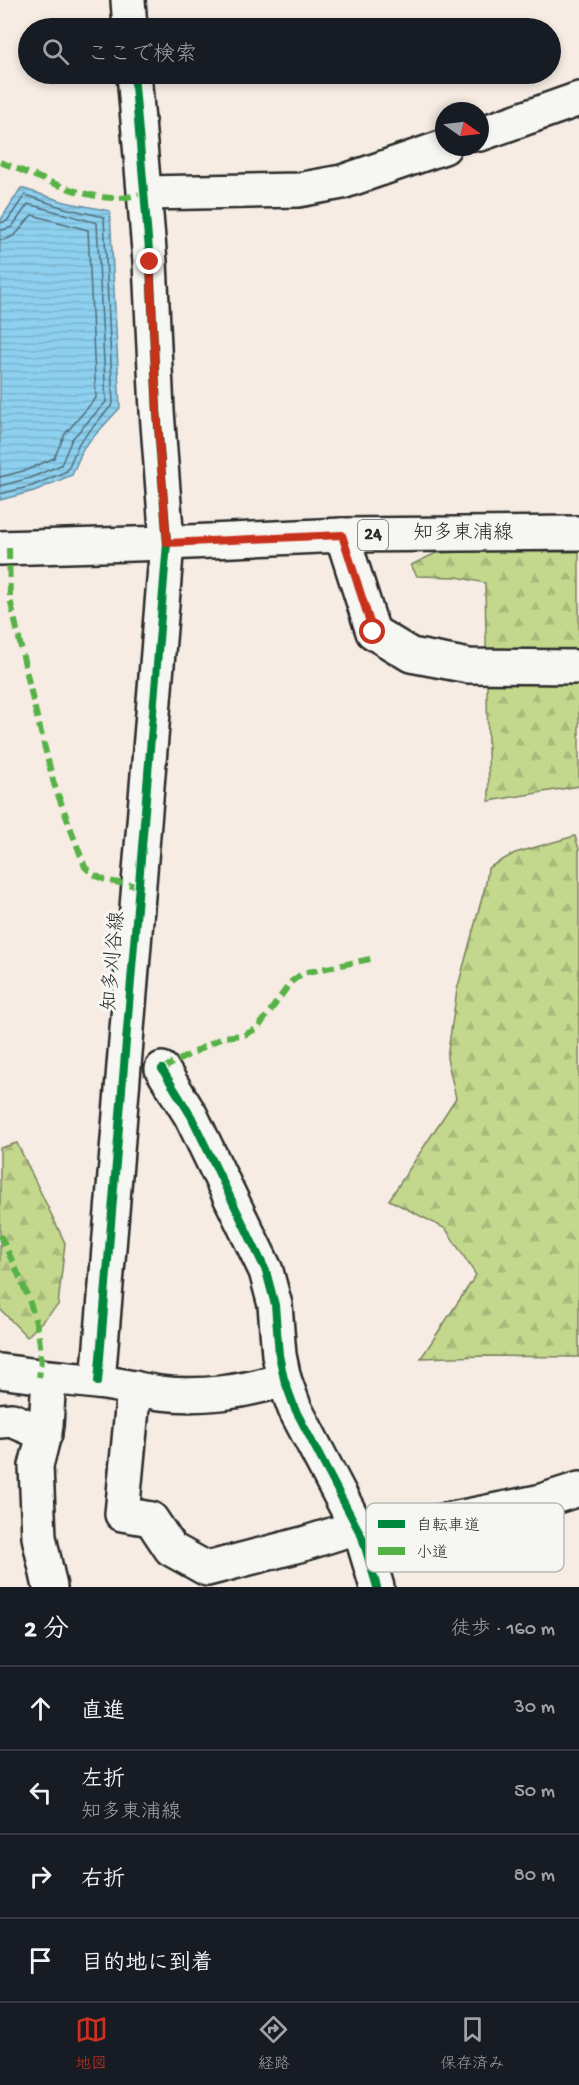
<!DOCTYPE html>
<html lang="ja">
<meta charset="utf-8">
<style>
:root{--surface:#171b24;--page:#242831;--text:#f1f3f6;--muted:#9ea1a6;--line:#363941;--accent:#c8321e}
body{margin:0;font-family:"Gochi Hand","Klee One",sans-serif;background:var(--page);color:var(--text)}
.compass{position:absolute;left:435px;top:102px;width:54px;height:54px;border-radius:50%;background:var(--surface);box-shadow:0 3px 9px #0003;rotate:104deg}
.stop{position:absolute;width:18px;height:18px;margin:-14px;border:4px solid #c8321e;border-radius:50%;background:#fff}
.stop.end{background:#c8321e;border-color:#fff;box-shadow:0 2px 6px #0008}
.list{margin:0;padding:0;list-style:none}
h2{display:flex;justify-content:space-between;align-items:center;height:78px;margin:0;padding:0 24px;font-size:26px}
h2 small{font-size:20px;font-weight:400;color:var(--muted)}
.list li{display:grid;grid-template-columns:39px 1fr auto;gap:18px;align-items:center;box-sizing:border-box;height:84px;padding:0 24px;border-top:2px solid var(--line)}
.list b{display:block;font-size:22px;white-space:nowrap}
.list p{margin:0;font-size:20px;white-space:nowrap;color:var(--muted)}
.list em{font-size:20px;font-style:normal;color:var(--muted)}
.icon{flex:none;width:33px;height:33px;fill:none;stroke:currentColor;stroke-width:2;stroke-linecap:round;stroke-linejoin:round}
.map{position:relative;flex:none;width:579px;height:1587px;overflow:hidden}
.search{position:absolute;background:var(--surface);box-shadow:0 3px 9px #0003;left:18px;right:18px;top:18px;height:66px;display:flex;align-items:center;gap:15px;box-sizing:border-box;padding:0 21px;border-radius:33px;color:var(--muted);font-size:22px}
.sheet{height:414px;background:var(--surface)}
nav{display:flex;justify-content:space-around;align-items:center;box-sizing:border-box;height:84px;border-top:2px solid var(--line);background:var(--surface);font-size:16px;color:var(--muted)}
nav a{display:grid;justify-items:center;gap:3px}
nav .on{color:var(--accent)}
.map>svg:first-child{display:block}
.forest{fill:url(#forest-firs);stroke:#78825c;stroke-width:1.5}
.water{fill:url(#water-rules);stroke:#668ea1;stroke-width:1.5}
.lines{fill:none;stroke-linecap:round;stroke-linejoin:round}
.shore{stroke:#526d79;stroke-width:1.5}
.minor-casing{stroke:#2b2b2b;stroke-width:38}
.major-casing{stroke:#2b2b2b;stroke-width:38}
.minor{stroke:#f6f6f2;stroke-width:33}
.major{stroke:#f6f6f2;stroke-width:33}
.quiet{stroke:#56b246;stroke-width:6;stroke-dasharray:12 6;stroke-linecap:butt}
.cycleway-casing{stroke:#f6f6f2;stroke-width:11}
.cycleway{stroke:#00873e;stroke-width:8}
.route{stroke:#c8321e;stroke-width:8}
.labels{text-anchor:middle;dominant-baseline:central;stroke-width:6;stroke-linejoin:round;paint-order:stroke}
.shield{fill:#f6f6f2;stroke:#686867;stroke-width:1.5}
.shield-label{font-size:18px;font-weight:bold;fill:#2b2b2b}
.street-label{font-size:20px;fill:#2b2b2b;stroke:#f6f6f2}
.key{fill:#f6f6f2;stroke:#b9b9b6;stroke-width:1.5}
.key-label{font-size:16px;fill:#2b2b2b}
</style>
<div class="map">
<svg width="579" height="1587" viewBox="0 0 579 1587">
<defs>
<pattern id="forest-firs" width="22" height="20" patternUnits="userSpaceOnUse" patternTransform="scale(1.5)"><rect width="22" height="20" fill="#c4d88d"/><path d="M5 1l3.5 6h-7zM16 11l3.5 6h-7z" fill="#a9ba7a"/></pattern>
<pattern id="water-rules" width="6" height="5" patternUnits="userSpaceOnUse" patternTransform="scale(1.5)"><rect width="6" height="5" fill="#8dd0ef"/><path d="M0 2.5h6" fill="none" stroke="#7ab3cd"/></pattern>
</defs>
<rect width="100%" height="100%" fill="#f6ece3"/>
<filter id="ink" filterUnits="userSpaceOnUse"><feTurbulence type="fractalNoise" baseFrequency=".0167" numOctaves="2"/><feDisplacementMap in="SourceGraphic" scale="12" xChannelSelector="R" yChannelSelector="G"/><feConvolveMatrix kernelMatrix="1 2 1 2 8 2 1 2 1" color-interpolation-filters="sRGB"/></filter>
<g filter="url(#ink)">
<g class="forest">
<polygon points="487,551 579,552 579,786 489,801 485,583 457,577 417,576 411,565 436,553"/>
<polygon points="575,836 579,849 579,1357 485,1356 421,1358 476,1275 446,1229 389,1200 456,1098 447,1058 457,990 486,883 488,868 515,853"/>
<polygon points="17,1143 65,1243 58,1305 27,1337 0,1309 0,1148"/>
</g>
<polygon class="water" points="21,188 65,202 110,211 120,408 84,447 72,475 34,491 0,500 0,221"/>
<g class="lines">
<g class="shore">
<polyline points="0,223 7,221 25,195 64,208 104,217 113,404 79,443 67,471 32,486 0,494"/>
<polyline points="0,231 12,227 28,204 97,223 106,402 72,439 61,465 30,478 0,486"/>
<path d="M 0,240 C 18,239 21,226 32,215 L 88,230 L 96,398 L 65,434 L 54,458 L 27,470 L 0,477"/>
</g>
<defs>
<g id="minor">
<polyline points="128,0 130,28"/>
<polyline points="480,134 579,99"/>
<polyline points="145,193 298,190 342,182 444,147"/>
<polyline points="342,535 373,632 411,655 469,666 579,667"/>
<polyline points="0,548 167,543"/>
<polyline points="162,1069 191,1116 266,1271 275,1305 279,1355 284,1379 295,1409 362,1537 377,1587"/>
<path d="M 0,1371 C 32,1376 64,1378 97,1382 C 118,1384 139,1390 160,1393 C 200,1398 246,1392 284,1379"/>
<polyline points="49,1378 46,1426 36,1466 39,1537 50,1587"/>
<polyline points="98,1382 167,543 157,411 150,262 134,74"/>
<polyline points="134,1388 122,1514 151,1519 171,1549 207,1569 303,1544 357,1527"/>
<polyline points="0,1421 12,1420 45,1434"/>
<polyline points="362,1537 538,1502 579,1489"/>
</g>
<polyline id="major" points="167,543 342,535 579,533"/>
</defs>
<use href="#minor" class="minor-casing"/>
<use href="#major" class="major-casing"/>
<use href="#minor" class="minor"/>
<use href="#major" class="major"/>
<g class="quiet">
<path d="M 0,162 C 32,174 83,199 117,198 C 126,198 136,195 145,193"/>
<path d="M 9,548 L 10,599 L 34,705 L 54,784 L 85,867 C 100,883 117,882 138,886"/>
<polyline points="162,1069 223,1037 244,1035 258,1028 291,982 303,973 375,958"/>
<path d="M 0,1235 C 20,1278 48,1329 39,1377"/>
</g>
<defs>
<g id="cycleway">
<polyline points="162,1069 191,1116 266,1271 275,1305 279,1355 284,1379 295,1409 362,1537 377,1587"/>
<polyline points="98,1382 167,543 157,411 150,262 134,74"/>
</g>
</defs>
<use href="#cycleway" class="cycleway-casing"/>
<use href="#cycleway" class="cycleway"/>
</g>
</g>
<g class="lines" filter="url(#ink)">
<polyline class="route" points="150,262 157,411 167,543 342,535 373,632"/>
</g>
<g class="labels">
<rect class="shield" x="358" y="520" width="30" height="30" rx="4.5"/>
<g class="shield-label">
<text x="373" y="535">24</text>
</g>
<g class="street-label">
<text x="463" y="534">知多東浦線</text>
<text transform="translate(115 961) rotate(-85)">知多刈谷線</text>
</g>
</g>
<rect x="366" y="1503" width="198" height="69" rx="9" class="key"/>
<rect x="378" y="1520" width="27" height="8" fill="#00873e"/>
<rect x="378" y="1547" width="27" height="8" fill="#56b246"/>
<g class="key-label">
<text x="416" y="1530">自転車道</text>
<text x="416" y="1557">小道</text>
</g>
</svg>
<svg class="compass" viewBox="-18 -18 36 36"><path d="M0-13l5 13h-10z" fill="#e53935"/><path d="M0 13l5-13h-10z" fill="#9ea1a6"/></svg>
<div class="stop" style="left:373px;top:632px"></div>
<div class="stop end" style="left:150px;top:262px"></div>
<div class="search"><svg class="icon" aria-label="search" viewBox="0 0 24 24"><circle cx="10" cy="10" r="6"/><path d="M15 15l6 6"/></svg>ここで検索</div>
</div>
<section class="sheet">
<h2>2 分<small>徒歩 · 160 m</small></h2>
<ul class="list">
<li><svg class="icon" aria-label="ahead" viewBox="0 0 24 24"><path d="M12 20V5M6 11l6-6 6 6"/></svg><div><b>直進</b></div><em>30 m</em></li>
<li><svg class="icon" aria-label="left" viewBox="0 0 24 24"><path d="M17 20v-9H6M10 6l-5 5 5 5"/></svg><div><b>左折</b><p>知多東浦線</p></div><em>50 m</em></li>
<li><svg class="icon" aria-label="right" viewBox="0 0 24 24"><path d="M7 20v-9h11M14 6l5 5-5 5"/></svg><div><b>右折</b></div><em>80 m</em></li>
<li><svg class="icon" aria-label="arrive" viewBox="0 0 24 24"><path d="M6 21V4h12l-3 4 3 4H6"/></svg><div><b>目的地に到着</b></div></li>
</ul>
</section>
<nav>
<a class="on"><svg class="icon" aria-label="map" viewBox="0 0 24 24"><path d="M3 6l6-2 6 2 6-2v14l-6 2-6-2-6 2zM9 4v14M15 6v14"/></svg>地図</a>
<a><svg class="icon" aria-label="directions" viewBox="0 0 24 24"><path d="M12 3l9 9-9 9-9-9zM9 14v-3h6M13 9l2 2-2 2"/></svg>経路</a>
<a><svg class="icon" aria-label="saved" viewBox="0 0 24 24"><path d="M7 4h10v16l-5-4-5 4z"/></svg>保存済み</a>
</nav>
